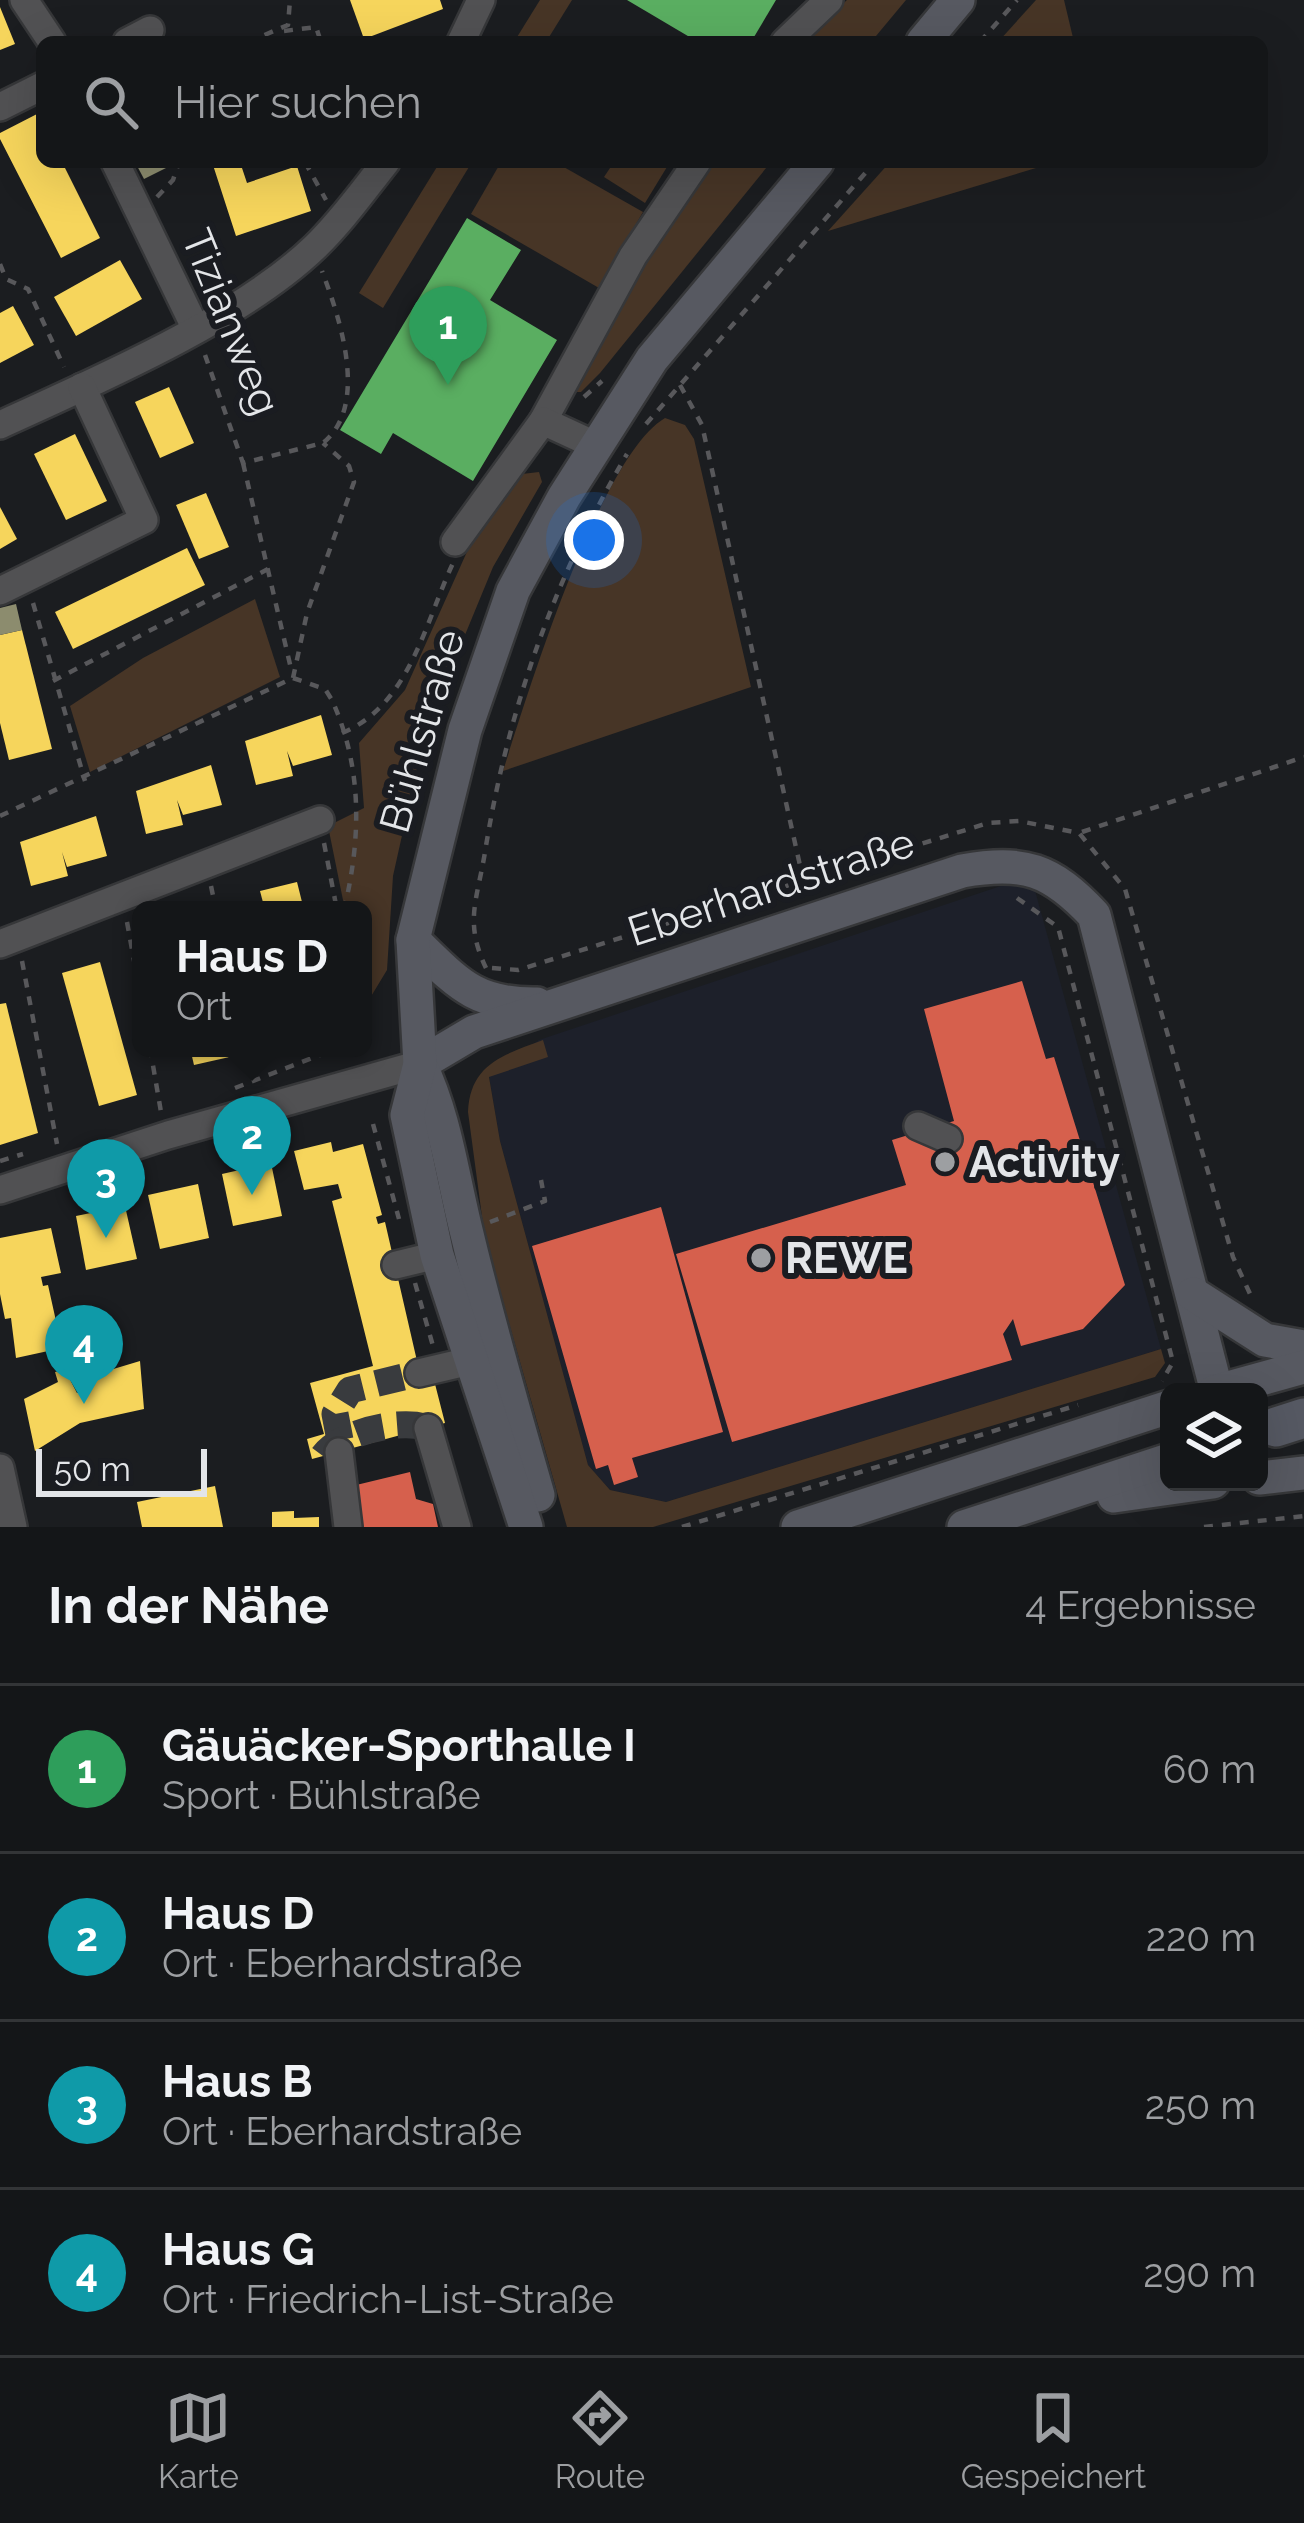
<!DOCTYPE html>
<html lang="de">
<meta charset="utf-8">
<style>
:root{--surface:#141618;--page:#1d1f21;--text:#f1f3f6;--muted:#9d9fa2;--line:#333537;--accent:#9d9fa2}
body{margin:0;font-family:Raleway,sans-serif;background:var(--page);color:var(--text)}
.controls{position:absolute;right:36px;bottom:36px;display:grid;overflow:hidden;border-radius:18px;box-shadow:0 12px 48px #0002}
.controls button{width:108px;height:108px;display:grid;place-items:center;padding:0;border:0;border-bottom:3px solid var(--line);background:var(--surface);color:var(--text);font:60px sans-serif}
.scale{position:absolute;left:36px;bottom:30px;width:171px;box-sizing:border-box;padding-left:12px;border:6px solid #e3e5e8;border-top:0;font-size:33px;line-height:42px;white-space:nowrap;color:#e3e5e8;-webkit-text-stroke:9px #1a1c21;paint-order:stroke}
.you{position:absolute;left:594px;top:540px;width:42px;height:42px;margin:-30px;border:9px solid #fff;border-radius:50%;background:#1a73e8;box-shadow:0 0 0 18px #1a73e833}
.badge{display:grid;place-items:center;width:78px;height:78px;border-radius:50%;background:var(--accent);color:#fff;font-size:39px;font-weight:700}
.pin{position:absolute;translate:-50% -99px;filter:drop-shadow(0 3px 6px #0008)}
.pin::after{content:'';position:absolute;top:63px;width:42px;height:36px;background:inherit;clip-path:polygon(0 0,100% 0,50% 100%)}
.popup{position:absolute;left:132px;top:901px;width:240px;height:156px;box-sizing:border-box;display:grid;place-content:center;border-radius:18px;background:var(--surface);filter:drop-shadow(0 3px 9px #0005);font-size:39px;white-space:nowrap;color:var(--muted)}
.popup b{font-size:45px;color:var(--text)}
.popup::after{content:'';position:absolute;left:50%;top:100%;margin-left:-24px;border:24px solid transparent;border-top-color:var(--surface)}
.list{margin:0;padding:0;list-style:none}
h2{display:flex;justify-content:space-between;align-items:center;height:156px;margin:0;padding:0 48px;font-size:51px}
h2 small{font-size:39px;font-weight:400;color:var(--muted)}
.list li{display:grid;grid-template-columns:78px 1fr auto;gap:36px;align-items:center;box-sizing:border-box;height:168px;padding:0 48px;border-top:3px solid var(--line)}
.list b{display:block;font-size:45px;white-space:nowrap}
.list p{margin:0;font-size:39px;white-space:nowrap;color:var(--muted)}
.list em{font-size:39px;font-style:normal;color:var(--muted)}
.icon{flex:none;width:66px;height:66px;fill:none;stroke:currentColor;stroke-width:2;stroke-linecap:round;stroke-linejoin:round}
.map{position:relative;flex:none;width:1304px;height:1527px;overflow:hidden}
.search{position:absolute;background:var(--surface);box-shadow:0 12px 48px #0002;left:36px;right:36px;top:36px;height:132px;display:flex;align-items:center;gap:30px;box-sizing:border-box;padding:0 42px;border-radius:18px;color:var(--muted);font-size:45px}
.sheet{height:828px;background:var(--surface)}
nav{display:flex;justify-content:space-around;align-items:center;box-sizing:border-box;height:168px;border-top:3px solid var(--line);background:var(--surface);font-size:33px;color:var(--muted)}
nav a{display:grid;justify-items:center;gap:6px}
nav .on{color:var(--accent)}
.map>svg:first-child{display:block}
.built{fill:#1d202a}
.green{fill:#473526}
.homes{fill:#f6d55c}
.shops{fill:#d6604d}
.public{fill:#5aae61}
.industry{fill:#8c8c6e}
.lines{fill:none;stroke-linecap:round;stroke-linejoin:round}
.minor-tunnel{stroke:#393b3e;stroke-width:27;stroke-dasharray:27 14;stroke-linecap:butt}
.minor-casing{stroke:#363739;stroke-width:32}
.major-casing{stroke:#363739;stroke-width:38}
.highway-casing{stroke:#363739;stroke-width:44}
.path{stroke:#58585b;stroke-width:4.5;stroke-dasharray:9 9;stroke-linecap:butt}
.minor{stroke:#515153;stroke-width:27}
.major{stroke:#575961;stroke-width:33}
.highway{stroke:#565963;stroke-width:39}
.poi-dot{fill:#9d9fa2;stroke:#1a1c21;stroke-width:4.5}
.labels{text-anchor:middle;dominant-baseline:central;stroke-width:12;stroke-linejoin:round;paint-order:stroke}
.street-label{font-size:42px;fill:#e3e5e8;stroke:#1a1c21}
.poi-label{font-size:42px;font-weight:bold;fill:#e3e5e8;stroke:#1a1c21;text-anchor:start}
</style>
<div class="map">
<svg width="1304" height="1527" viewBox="0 0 1304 1527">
<rect width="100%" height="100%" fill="#1b1d20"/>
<polygon class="built" points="1031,876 1161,1349 666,1502 610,1490 588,1465 500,1141 489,1076 539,1040"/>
<g class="green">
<polygon points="540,0 572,0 546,42 514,42"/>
<polygon points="847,0 906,0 871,42 802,42"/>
<polygon points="1036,0 1064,0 1074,42 998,42"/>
<polygon points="440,162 472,162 383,308 359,293"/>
<polygon points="501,162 555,162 643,212 599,288 471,214"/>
<polygon points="614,162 670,162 645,203 604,177"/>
<polygon points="713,162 771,162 600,373 581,392 571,392 629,282"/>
<polygon points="890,162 1056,162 828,231"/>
<path d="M 665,418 L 685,425 L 694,439 L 751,687 L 503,771 C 527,696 600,456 665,418 Z"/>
<polygon points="539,472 542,482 493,567 425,732 393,876 387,970 364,1008 363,910 345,910 328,826 364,808 359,743 405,690 470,545 522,474"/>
<polygon points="255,599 280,677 90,772 70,706 143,658"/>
<path d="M 543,1040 L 548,1057 L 489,1077 L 500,1141 L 588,1465 L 610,1490 L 666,1502 L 1161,1349 L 1165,1363 L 1155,1377 L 653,1527 L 567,1527 L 485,1239 L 468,1112 C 470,1064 503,1055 543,1040 Z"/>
</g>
<g class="homes">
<polygon points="350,0 440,0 443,9 364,39"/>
<polygon points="0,7 15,44 0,50"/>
<polygon points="37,114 42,162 62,162 100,238 61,258 0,139 0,133"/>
<polygon points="212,162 240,162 247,183 297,166 311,211 236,236"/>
<polygon points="120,260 142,299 76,336 54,297"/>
<polygon points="13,306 34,345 0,363 0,313"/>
<polygon points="169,387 194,443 160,458 135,402"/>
<polygon points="75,434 107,501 66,520 34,454"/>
<polygon points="206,493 229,547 199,559 176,505"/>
<polygon points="0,507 17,539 0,549"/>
<polygon points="187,548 205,585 73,649 55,612"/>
<polygon points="22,630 52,749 9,760 0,723 0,635"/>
<polygon points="321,715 332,755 293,766 287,751 293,776 256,785 245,741"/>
<polygon points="211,765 222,805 183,815 177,800 183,825 146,834 136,791"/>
<polygon points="96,816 107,856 67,867 62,852 68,876 31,886 20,842"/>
<polygon points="297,882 304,910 265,910 260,891"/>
<polygon points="100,962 137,1095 99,1106 62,973"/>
<polygon points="6,1003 38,1133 0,1145 0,1004"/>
<polygon points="190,1048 232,1048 234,1056 194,1065"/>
<polygon points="331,1142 333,1152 363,1144 382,1215 376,1217 378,1224 385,1222 423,1387 435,1384 445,1423 312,1459 307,1439 324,1434 310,1383 373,1366 332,1201 342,1198 338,1184 304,1190 294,1151"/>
<polygon points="271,1163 282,1216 233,1226 222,1174"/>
<polygon points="198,1184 209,1238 160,1249 148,1195"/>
<polygon points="125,1206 137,1259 86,1270 76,1216"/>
<polygon points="51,1228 61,1273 41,1277 43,1286 48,1285 62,1348 16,1358 11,1318 5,1319 0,1294 0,1238"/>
<polygon points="140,1361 144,1409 80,1423 35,1451 24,1399 58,1382 55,1372 65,1370 77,1393 89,1393 90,1376"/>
<polygon points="215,1486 223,1527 142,1527 137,1502"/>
<polygon points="294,1511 294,1518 319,1517 319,1527 272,1527 272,1512"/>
</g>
<g class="shops">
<polygon points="1022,981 1046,1059 1054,1057 1125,1285 1083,1329 1021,1346 1013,1319 1003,1334 1012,1360 732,1442 676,1254 906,1185 892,1140 954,1121 924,1009"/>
<polygon points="661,1207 723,1432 632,1458 638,1477 614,1485 608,1465 596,1469 532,1246"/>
<polygon points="410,1472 416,1499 433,1504 438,1527 357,1527 348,1487"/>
</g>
<g class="public">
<polygon points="627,0 776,0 751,42 698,42"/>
<polygon points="467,218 521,250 490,300 557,340 473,481 393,433 381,454 340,430"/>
</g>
<g class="industry">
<polygon points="135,162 178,162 144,179"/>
<polygon points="16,604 22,630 0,635 0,608"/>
</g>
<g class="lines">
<g class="minor-tunnel">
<polyline points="340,1440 335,1414 350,1390 419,1373"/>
<path d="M 323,1456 C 341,1432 401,1418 428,1428"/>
</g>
<defs>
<g id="minor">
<polyline points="24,0 52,42"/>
<polyline points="127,42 150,30"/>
<polyline points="461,42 481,0"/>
<polyline points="785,42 829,0"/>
<polyline points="0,107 42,86"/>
<polyline points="115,162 195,327"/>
<polyline points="543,421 633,256 697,162"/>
<path d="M 0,425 C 96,381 239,320 315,247 C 341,222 363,191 386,162"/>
<polyline points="455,542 543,421 597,446"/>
<polyline points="0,591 144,520 82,387"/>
<polyline points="0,944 320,820"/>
<polyline points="918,1126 948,1139"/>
<polyline points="0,1190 168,1135 420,1064"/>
<polyline points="396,1265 437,1255"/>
<polyline points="419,1373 470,1361"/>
<polyline points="428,1428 457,1527"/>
<polyline points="339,1452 348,1527"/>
<polyline points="0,1468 13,1527"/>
</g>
<g id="major">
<polyline points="923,42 958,0"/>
<path d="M 413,940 C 457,982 473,1005 537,1004"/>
<path d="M 420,1064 L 474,1032 L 962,871 C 1024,860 1051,869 1094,915 L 1217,1392"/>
<path d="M 420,1064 C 446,1119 452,1175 467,1234 C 488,1322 513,1408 538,1495"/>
<polyline points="1193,1294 1265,1340 1304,1347"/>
<polyline points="1214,1392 1304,1367"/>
<polyline points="1259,1478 1304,1473"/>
<polyline points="1114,1496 1213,1482"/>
<polyline points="526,1527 437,1255 407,1115 420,1064 413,940 465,730 513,591 564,497 652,359 817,162"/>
<polyline points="798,1527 1169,1407"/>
<polyline points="964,1527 1169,1460"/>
</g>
<polyline id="highway" points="1276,1427 1304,1418"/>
</defs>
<use href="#minor" class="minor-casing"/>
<use href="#major" class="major-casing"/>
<use href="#highway" class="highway-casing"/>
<g class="path">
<polyline points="284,31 316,27 321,42"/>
<polyline points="248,42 288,25 290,0"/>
<polyline points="980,42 1017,0"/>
<polyline points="305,162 326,200"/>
<polyline points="157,197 173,180 179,162"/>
<polyline points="0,264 6,279 28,289 64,367"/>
<path d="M 205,355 L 243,463 L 323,443 C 370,405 339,316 322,271"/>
<polyline points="680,385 702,425 803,879"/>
<polyline points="584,397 602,381"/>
<polyline points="646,424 875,162"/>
<polyline points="243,463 292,673"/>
<polyline points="33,603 85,781"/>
<path d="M 293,678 L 325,689 L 332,700 C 363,769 361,839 344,910"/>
<polyline points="293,678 307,613 354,482 349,466 323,443"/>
<polyline points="53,681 268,569"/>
<path d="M 342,733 C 409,706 425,623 453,563"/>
<polyline points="0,816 293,678"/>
<polyline points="1082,832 1304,757"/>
<polyline points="324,843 337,910"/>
<polyline points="211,886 216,910"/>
<polyline points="1017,898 1058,927 1173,1362 1162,1381"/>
<polyline points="127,922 141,999"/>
<polyline points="22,961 57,1144"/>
<path d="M 486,968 C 464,922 477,901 485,852 C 508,709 554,579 627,454"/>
<polyline points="492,968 518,970 988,823 1019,821 1079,833 1125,889 1233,1257 1251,1296"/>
<polyline points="363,1033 363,1038"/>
<polyline points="150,1048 161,1112"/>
<polyline points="243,1048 250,1083"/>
<polyline points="235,1088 338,1048"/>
<polyline points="373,1124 399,1219"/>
<polyline points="0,1161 23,1154"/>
<polyline points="490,1222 545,1201 541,1180"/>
<polyline points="415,1283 433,1346"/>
<polyline points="682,1527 1078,1405"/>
<polyline points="1204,1527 1304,1516"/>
</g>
<use href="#minor" class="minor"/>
<use href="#major" class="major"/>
<use href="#highway" class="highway"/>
</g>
<g class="poi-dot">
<circle cx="945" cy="1162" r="12"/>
<circle cx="761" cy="1258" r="12"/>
</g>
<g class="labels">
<g class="street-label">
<text transform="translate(231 322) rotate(68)">Tizianweg</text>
<text transform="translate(422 731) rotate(-74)">Bühlstraße</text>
<text transform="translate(771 887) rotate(-18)">Eberhardstraße</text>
</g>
<g class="poi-label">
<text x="969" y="1162">Activity</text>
<text x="785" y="1258">REWE</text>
</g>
</g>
</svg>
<div class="controls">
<button><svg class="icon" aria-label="layers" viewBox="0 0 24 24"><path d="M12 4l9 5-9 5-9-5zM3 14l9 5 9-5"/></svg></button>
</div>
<div class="scale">50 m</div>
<div class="you"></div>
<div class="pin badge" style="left:448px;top:385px;background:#2e9e5b">1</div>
<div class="pin badge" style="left:252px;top:1195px;background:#0f9aa8">2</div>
<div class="popup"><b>Haus D</b>Ort</div>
<div class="pin badge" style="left:106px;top:1238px;background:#0f9aa8">3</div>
<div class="pin badge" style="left:84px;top:1404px;background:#0f9aa8">4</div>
<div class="search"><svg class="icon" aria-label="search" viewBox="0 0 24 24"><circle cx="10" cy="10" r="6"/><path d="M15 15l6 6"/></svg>Hier suchen</div>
</div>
<section class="sheet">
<h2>In der Nähe<small>4 Ergebnisse</small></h2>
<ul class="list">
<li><span class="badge" style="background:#2e9e5b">1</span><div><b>Gäuäcker-Sporthalle I</b><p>Sport · Bühlstraße</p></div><em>60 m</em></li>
<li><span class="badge" style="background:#0f9aa8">2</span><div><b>Haus D</b><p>Ort · Eberhardstraße</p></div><em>220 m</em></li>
<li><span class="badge" style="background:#0f9aa8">3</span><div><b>Haus B</b><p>Ort · Eberhardstraße</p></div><em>250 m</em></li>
<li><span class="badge" style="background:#0f9aa8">4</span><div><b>Haus G</b><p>Ort · Friedrich-List-Straße</p></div><em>290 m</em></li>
</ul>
</section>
<nav>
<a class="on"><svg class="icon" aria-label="map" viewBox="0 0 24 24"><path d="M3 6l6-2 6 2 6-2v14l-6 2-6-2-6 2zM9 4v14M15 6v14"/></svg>Karte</a>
<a><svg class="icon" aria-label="directions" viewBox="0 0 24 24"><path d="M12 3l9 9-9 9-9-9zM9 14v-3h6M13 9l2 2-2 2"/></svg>Route</a>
<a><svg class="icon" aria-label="saved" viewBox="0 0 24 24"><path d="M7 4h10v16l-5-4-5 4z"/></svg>Gespeichert</a>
</nav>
